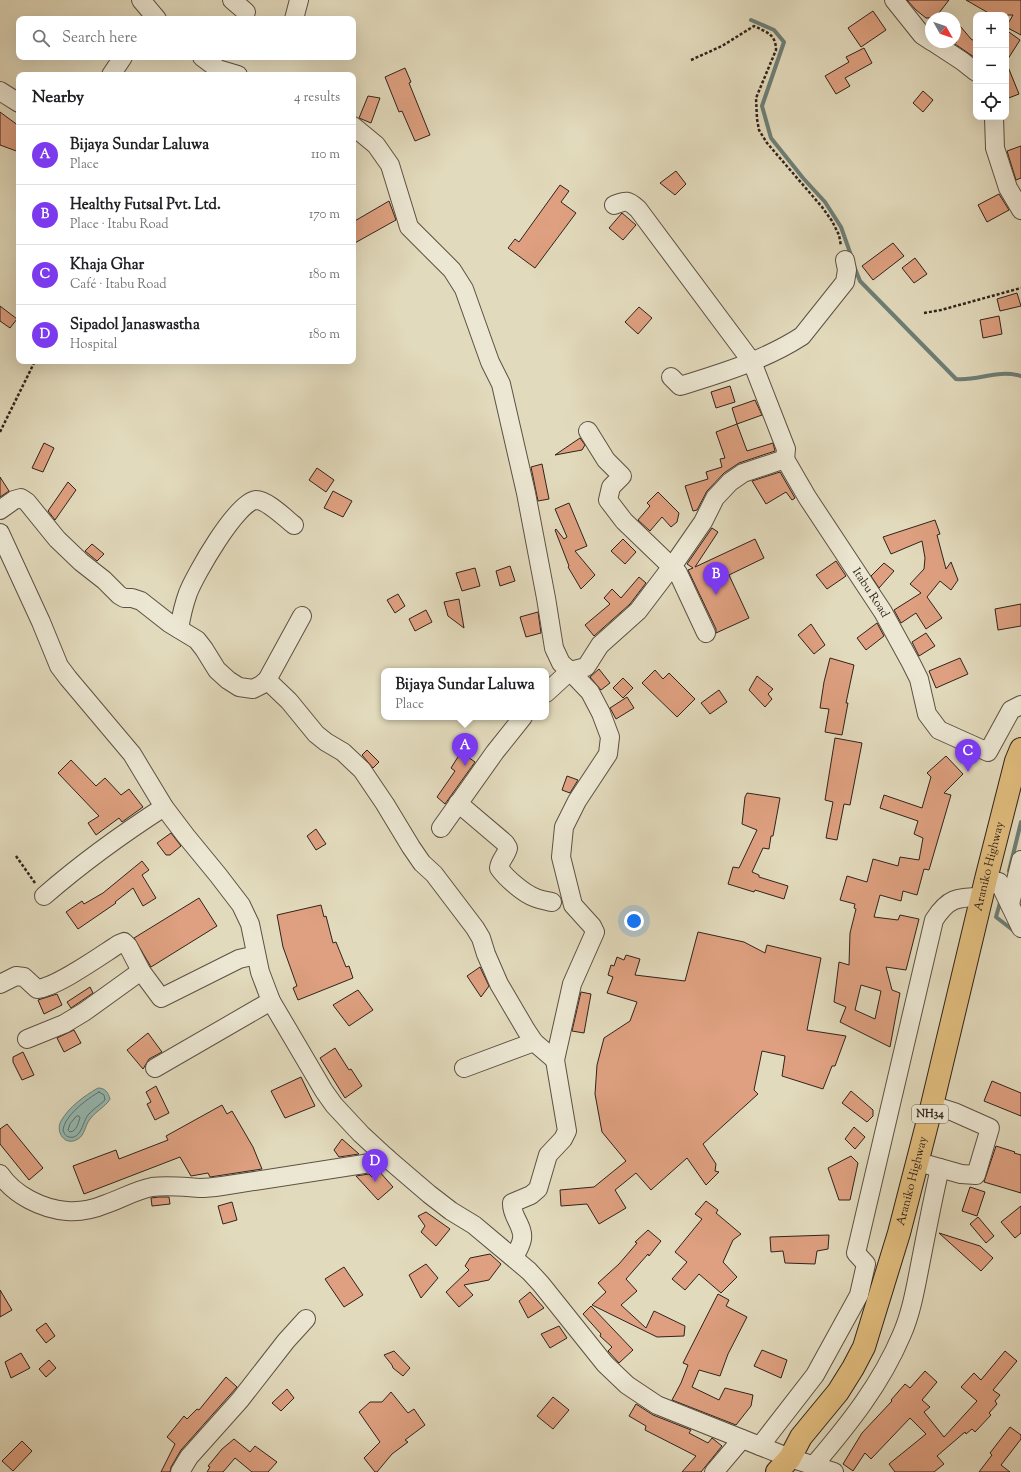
<!DOCTYPE html>
<meta charset="utf-8">
<style>
:root{--surface:#fff;--page:#f6f6f6;--text:#202124;--muted:#757577;--line:#e0e0e0;--accent:#7c3aed}
body{margin:0;font-family:"Sorts Mill Goudy",serif;background:var(--page);color:var(--text)}
.controls{position:absolute;right:12px;top:12px;display:grid;overflow:hidden;border-radius:8px;box-shadow:0 4px 16px #0002}
.controls button{width:36px;height:36px;display:grid;place-items:center;padding:0;border:0;border-bottom:1px solid var(--line);background:var(--surface);color:var(--text);font:20px sans-serif}
.compass{position:absolute;left:925px;top:12px;width:36px;height:36px;border-radius:50%;background:var(--surface);box-shadow:0 4px 16px #0002;rotate:130deg}
.you{position:absolute;left:634px;top:921px;width:14px;height:14px;margin:-10px;border:3px solid #fff;border-radius:50%;background:#1a73e8;box-shadow:0 0 0 6px #1a73e833}
.badge{display:grid;place-items:center;width:26px;height:26px;border-radius:50%;background:var(--accent);color:#fff;font-size:13px;font-weight:700}
.pin{position:absolute;translate:-50% -33px;filter:drop-shadow(0 1px 2px #0008)}
.pin::after{content:'';position:absolute;top:21px;width:14px;height:12px;background:inherit;clip-path:polygon(0 0,100% 0,50% 100%)}
.popup{position:absolute;left:381px;top:668px;width:168px;height:52px;box-sizing:border-box;display:grid;place-content:center;border-radius:8px;background:var(--surface);filter:drop-shadow(0 1px 3px #0005);font-size:13px;white-space:nowrap;color:var(--muted)}
.popup b{font-size:15px;color:var(--text)}
.popup::after{content:'';position:absolute;left:50%;top:100%;margin-left:-8px;border:8px solid transparent;border-top-color:var(--surface)}
.list{margin:0;padding:0;list-style:none}
h2{display:flex;justify-content:space-between;align-items:center;height:52px;margin:0;padding:0 16px;font-size:17px}
h2 small{font-size:13px;font-weight:400;color:var(--muted)}
.list li{display:grid;grid-template-columns:26px 1fr auto;gap:12px;align-items:center;box-sizing:border-box;height:60px;padding:0 16px;border-top:1px solid var(--line)}
.list b{display:block;font-size:15px;white-space:nowrap}
.list p{margin:0;font-size:13px;white-space:nowrap;color:var(--muted)}
.list em{font-size:13px;font-style:normal;color:var(--muted)}
.icon{flex:none;width:22px;height:22px;fill:none;stroke:currentColor;stroke-width:2;stroke-linecap:round;stroke-linejoin:round}
.map{position:relative;flex:none;width:1021px;height:1472px;overflow:hidden}
.search{position:absolute;background:var(--surface);box-shadow:0 4px 16px #0002;left:16px;top:16px;width:340px;height:44px;display:flex;align-items:center;gap:10px;box-sizing:border-box;padding:0 14px;border-radius:8px;color:var(--muted);font-size:15px}
.panel{position:absolute;background:var(--surface);box-shadow:0 4px 16px #0002;left:16px;top:72px;width:340px;height:292px;border-radius:8px}
.map>svg:first-child{display:block}
.water{fill:#95bab3;stroke:#6d7e76}
.lines{fill:none;stroke-linecap:round;stroke-linejoin:round}
.shore{stroke:#636e67;stroke-width:1}
.stream{stroke:#6d7e76;stroke-width:4}
.building{fill:#dea080;stroke:#31231b;fill-rule:evenodd}
.minor-casing{stroke:#5d5143;stroke-width:20}
.highway-casing{stroke:#31231b;stroke-width:24}
.path{stroke:#31231b;stroke-width:2.5;stroke-dasharray:3 2;stroke-linecap:butt}
.minor{stroke:#ece7d3;stroke-width:18}
.highway{stroke:#e1bd7e;stroke-width:22}
.labels{text-anchor:middle;dominant-baseline:central;stroke-width:3;stroke-linejoin:round;paint-order:stroke}
.shield{fill:#ece7d3;stroke:#695e52;stroke-width:1}
.shield-label{font-size:11px;font-weight:bold;fill:#31231b}
.street-label{font-size:12px;fill:#31231b;stroke:#ece7d3}
</style>
<div class="map">
<svg width="1021" height="1472" viewBox="0 0 1021 1472">
<rect width="100%" height="100%" fill="#e2dabc"/>
<filter id="stains"><feTurbulence type="fractalNoise" baseFrequency=".005" numOctaves="4"/><feColorMatrix values="0 0 0 0 .2 0 0 0 0 .09 0 0 0 0 .02 0 0 0 .5 -.17"/></filter>
<radialGradient id="worn" r=".72"><stop offset=".6" stop-color="#630" stop-opacity="0"/><stop offset="1" stop-color="#630" stop-opacity=".3"/></radialGradient>
<path class="water" d="M 98,1088 C 105,1088 108,1092 110,1099 L 108,1102 C 103,1108 95,1112 90,1119 C 85,1125 85,1135 78,1139 C 65,1147 55,1132 61,1121 C 69,1107 84,1096 98,1088 Z"/>
<g class="lines">
<g class="shore">
<path d="M 99,1092 L 104,1095 L 105,1100 C 100,1105 93,1109 88,1115 C 83,1121 81,1140 69,1137 C 65,1136 64,1133 63,1130 C 65,1115 87,1099 99,1092 Z"/>
<path d="M 77,1116 L 79,1116 L 80,1118 C 78,1123 77,1131 70,1132 L 68,1130 L 70,1124 Z"/>
</g>
<g class="stream">
<polyline points="751,20 774,30 784,42 762,106 771,138 803,178 825,202 841,227 852,258"/>
<path d="M 854,266 L 860,281 L 956,379 C 979,381 997,369 1021,376"/>
<polyline points="1009,871 1021,822"/>
<polyline points="1001,899 996,917 1014,931"/>
</g>
</g>
<g class="building">
<polygon points="907,0 949,0 935,18 926,18 916,10"/>
<polygon points="966,0 1021,0 1021,35 1006,27 1013,15 992,15"/>
<polygon points="873,11 886,30 861,47 848,28"/>
<polygon points="955,20 971,39 976,42 976,57 974,57 952,42 957,42 955,41"/>
<polygon points="1006,30 1020,40 1006,62"/>
<polygon points="864,48 872,63 845,78 850,86 836,94 825,76 849,62 846,57"/>
<polygon points="1006,62 1019,94 1006,99"/>
<polygon points="405,68 411,82 409,83 430,135 415,141 402,111 399,112 385,77"/>
<polygon points="923,91 933,100 923,112 913,103"/>
<polygon points="368,96 380,98 371,123 359,118"/>
<polygon points="0,112 19,126 19,152 0,145"/>
<polygon points="1021,146 1021,178 1016,180 1007,151"/>
<polygon points="676,171 686,184 675,195 660,183"/>
<polygon points="560,185 569,191 561,202 576,213 535,268 508,248 515,239 519,242"/>
<polygon points="999,194 1009,210 987,222 978,205"/>
<polygon points="389,201 396,220 353,244 353,222"/>
<polygon points="622,213 636,225 623,240 609,228"/>
<polygon points="893,243 904,256 873,280 862,266"/>
<polygon points="915,258 927,274 914,283 902,268"/>
<polygon points="1017,293 1021,306 1000,311 997,299"/>
<polygon points="0,306 17,319 10,328 0,321"/>
<polygon points="639,307 652,318 638,334 625,322"/>
<polygon points="999,316 1002,334 983,338 980,320"/>
<polygon points="730,386 735,402 716,408 711,392"/>
<polygon points="755,400 762,415 737,424 732,408"/>
<polygon points="737,424 747,451 773,443 775,451 739,463 724,473 707,491 697,510 693,511 685,486 708,479 706,472 722,467 720,459 725,458 716,432"/>
<polygon points="580,438 585,445 582,450 555,455"/>
<polygon points="44,443 54,448 43,472 32,468"/>
<polygon points="542,464 549,499 538,501 531,467"/>
<polygon points="317,468 334,480 326,492 309,480"/>
<polygon points="780,472 795,498 792,500 786,492 766,504 752,481"/>
<polygon points="0,477 9,491 0,497"/>
<polygon points="68,482 76,490 55,520 48,511"/>
<polygon points="333,491 352,501 343,517 324,508"/>
<polygon points="658,492 679,513 677,522 671,527 662,517 650,531 638,520 650,506 647,503"/>
<polygon points="569,503 587,546 575,551 595,575 581,589 568,567 569,566 555,530 556,529 564,539 567,537 555,509"/>
<polygon points="935,520 940,534 937,535 946,569 951,562 958,580 951,590 940,581 927,597 942,618 926,629 916,613 901,623 894,610 921,593 910,584 924,569 925,558 922,541 891,554 883,537"/>
<polygon points="712,528 718,532 695,567 755,539 764,558 729,575 749,618 716,633 716,629 688,570 693,568 687,564"/>
<polygon points="623,539 636,552 625,564 611,551"/>
<polygon points="92,544 104,554 97,561 85,551"/>
<polygon points="836,561 846,576 827,589 816,575"/>
<polygon points="884,563 894,571 879,588 871,576"/>
<polygon points="510,566 515,581 500,586 496,571"/>
<polygon points="475,568 480,586 462,591 456,573"/>
<polygon points="639,577 646,583 630,604 594,636 585,625 610,604 604,598 612,589 621,598"/>
<polygon points="398,594 405,606 395,613 387,600"/>
<polygon points="459,599 464,628 448,616 444,602"/>
<polygon points="1021,604 1021,626 998,630 995,609"/>
<polygon points="426,610 432,622 415,631 409,619"/>
<polygon points="538,612 541,633 526,637 520,617"/>
<polygon points="877,623 884,636 866,650 857,638"/>
<polygon points="811,624 825,645 814,654 798,635"/>
<polygon points="926,633 935,646 919,656 912,642"/>
<polygon points="830,658 854,665 846,703 848,703 842,735 825,732 829,709 820,708 824,682"/>
<polygon points="960,658 968,674 936,688 929,671"/>
<polygon points="599,669 610,683 601,690 590,677"/>
<polygon points="655,670 663,679 669,673 695,699 677,717 642,683"/>
<polygon points="757,676 773,689 768,694 772,699 765,707 749,690"/>
<polygon points="623,678 633,688 623,698 613,688"/>
<polygon points="719,690 727,702 710,714 701,703"/>
<polygon points="627,697 634,708 616,719 610,708"/>
<polygon points="835,738 862,743 850,805 844,804 837,840 826,838 833,802 825,800"/>
<polygon points="367,750 379,762 373,768 362,755"/>
<polygon points="461,752 475,762 445,804 437,797 455,771 451,768"/>
<path d="M 946,756 L 963,774 L 944,793 L 951,795 L 929,870 L 924,869 L 917,895 L 903,891 L 901,901 L 880,895 L 874,917 L 898,920 L 900,915 L 919,919 L 906,970 L 886,967 L 892,990 L 900,993 L 890,1047 L 840,1022 L 846,1007 L 834,1002 L 839,962 L 849,965 L 850,933 L 856,909 L 854,908 L 855,904 L 840,900 L 847,876 L 867,882 L 873,859 L 898,866 L 900,857 L 919,860 L 923,838 L 914,834 L 918,821 L 880,808 L 884,795 L 922,808 L 931,777 L 927,773 ZM 861,985 L 881,991 L 875,1019 L 855,1010 Z"/>
<polygon points="71,760 96,786 105,778 121,795 129,789 143,807 122,822 119,818 96,835 88,823 99,816 58,773"/>
<polygon points="567,776 578,780 570,793 562,790"/>
<polygon points="747,793 780,798 773,836 771,836 769,849 763,848 752,872 759,875 759,877 788,886 784,899 755,890 754,892 728,884 733,867 739,868 757,830 742,824 745,797"/>
<polygon points="316,829 326,844 316,850 307,836"/>
<polygon points="171,833 181,846 170,855 166,855 157,843"/>
<polygon points="142,861 149,870 142,875 156,898 143,906 133,888 115,902 116,903 78,929 66,912 82,901 84,904 103,893"/>
<polygon points="199,898 217,926 151,967 134,938"/>
<polygon points="321,905 324,917 326,916 333,943 336,942 346,967 349,966 353,978 298,1000 293,988 297,986 283,947 277,915"/>
<polygon points="698,932 744,942 765,953 767,945 821,958 807,1030 846,1036 835,1066 832,1066 823,1089 782,1076 785,1056 762,1051 754,1090 758,1094 703,1144 716,1164 715,1171 719,1172 706,1185 687,1158 651,1190 636,1173 615,1190 626,1208 599,1224 587,1204 561,1206 560,1190 594,1187 626,1161 602,1132 595,1094 597,1065 604,1038 630,1021 637,1002 607,993 613,977 608,975 611,965 614,966 617,957 624,960 626,955 640,959 635,975 685,981"/>
<polygon points="480,967 489,986 481,997 467,976"/>
<polygon points="90,987 93,993 71,1008 67,1002"/>
<polygon points="358,990 373,1010 349,1026 333,1005"/>
<polygon points="581,992 591,994 584,1033 572,1031"/>
<polygon points="57,994 62,1005 44,1014 38,1000"/>
<polygon points="74,1030 81,1043 64,1052 57,1038"/>
<polygon points="148,1033 162,1052 149,1059 143,1069 127,1050"/>
<polygon points="335,1048 349,1070 351,1069 362,1086 345,1098 320,1058"/>
<polygon points="23,1052 34,1075 22,1080 13,1062 13,1057"/>
<polygon points="301,1077 315,1106 285,1118 271,1091"/>
<polygon points="992,1081 1021,1093 1021,1116 984,1101"/>
<polygon points="156,1086 169,1113 155,1120 147,1104 151,1102 146,1092"/>
<polygon points="851,1091 873,1110 873,1116 867,1122 842,1103"/>
<polygon points="222,1105 227,1114 232,1111 253,1147 262,1169 210,1177 208,1173 191,1176 180,1157 84,1194 73,1166 116,1150 119,1159 168,1140 166,1136"/>
<polygon points="7,1124 43,1168 29,1180 0,1144 0,1129"/>
<polygon points="854,1127 865,1137 855,1149 845,1139"/>
<polygon points="342,1139 359,1154 339,1157 334,1150"/>
<polygon points="996,1146 1015,1152 1014,1153 1021,1155 1021,1193 984,1182"/>
<polygon points="851,1156 858,1163 850,1200 839,1200 828,1168"/>
<polygon points="379,1171 393,1187 378,1200 356,1176 369,1174 372,1177"/>
<polygon points="970,1187 985,1192 977,1216 962,1211"/>
<polygon points="159,1197 169,1197 170,1204 152,1206 151,1198"/>
<polygon points="706,1201 718,1210 716,1213 741,1234 733,1240 723,1262 737,1277 721,1293 699,1274 685,1290 672,1279 687,1262 675,1252 702,1219 695,1214"/>
<polygon points="232,1202 237,1220 223,1224 218,1206"/>
<polygon points="1021,1206 1021,1233 1015,1238 1001,1222"/>
<polygon points="426,1212 450,1229 436,1246 421,1232 425,1226 418,1216"/>
<polygon points="978,1217 994,1236 986,1243 970,1224"/>
<polygon points="648,1230 661,1241 649,1256 648,1254 626,1279 637,1291 621,1305 646,1328 654,1311 685,1326 684,1336 657,1337 592,1305 606,1292 598,1283 619,1264 637,1243 635,1242"/>
<polygon points="939,1233 980,1246 993,1258 981,1271"/>
<polygon points="829,1235 828,1249 817,1251 815,1264 785,1263 783,1251 771,1252 770,1237"/>
<polygon points="490,1254 501,1264 489,1280 464,1285 473,1295 459,1307 446,1292 469,1270 465,1266 470,1258"/>
<polygon points="426,1264 438,1278 421,1298 409,1275"/>
<polygon points="344,1267 363,1295 344,1307 325,1279"/>
<polygon points="0,1290 12,1310 0,1317"/>
<polygon points="530,1292 544,1308 528,1318 519,1301"/>
<polygon points="718,1294 729,1300 726,1306 747,1317 728,1354 720,1376 699,1370 692,1387 719,1400 725,1388 753,1395 751,1406 736,1425 672,1400 681,1383 688,1365 683,1363"/>
<polygon points="591,1306 633,1350 619,1363 608,1351 612,1347 600,1336 601,1334 583,1314"/>
<polygon points="46,1323 55,1336 46,1343 36,1330"/>
<polygon points="559,1326 567,1338 550,1348 541,1334"/>
<polygon points="762,1350 787,1360 781,1378 754,1366"/>
<polygon points="394,1351 410,1368 403,1376 393,1368 392,1365 384,1355"/>
<polygon points="1005,1351 1017,1361 993,1390 1000,1395 995,1401 997,1404 989,1413 991,1415 975,1432 972,1429 966,1434 965,1432 937,1456 944,1464 934,1472 895,1472 889,1464 926,1434 910,1418 871,1459 865,1453 853,1471 843,1464 862,1433 892,1401 891,1400 905,1384 910,1388 925,1371 937,1382 922,1400 930,1407 924,1412 944,1437 977,1401 961,1387 974,1373 981,1380"/>
<polygon points="21,1353 30,1368 11,1378 5,1362"/>
<polygon points="49,1360 56,1368 46,1377 39,1369"/>
<polygon points="226,1377 237,1387 181,1450 171,1467 170,1472 161,1472 175,1444 167,1437 184,1416 187,1419 197,1409 199,1410"/>
<polygon points="287,1389 294,1398 281,1411 272,1403"/>
<polygon points="391,1392 408,1413 414,1409 425,1425 405,1440 408,1442 392,1454 377,1472 375,1472 364,1458 380,1442 359,1412 370,1402 382,1402"/>
<polygon points="553,1397 569,1410 553,1429 537,1416"/>
<polygon points="636,1404 653,1415 691,1430 689,1433 708,1443 712,1438 722,1446 701,1472 682,1472 696,1456 645,1430 646,1426 629,1416"/>
<polygon points="1010,1427 1021,1435 1021,1439 1001,1465 1010,1472 979,1472 992,1455 990,1453"/>
<polygon points="234,1439 250,1452 255,1446 277,1462 268,1472 252,1472 235,1458 223,1472 207,1472 210,1467 208,1466 222,1449"/>
<polygon points="22,1441 32,1451 13,1471 2,1461"/>
</g>
<g class="lines">
<defs>
<g id="minor">
<polyline points="141,0 157,19"/>
<polyline points="232,0 246,12"/>
<polyline points="894,0 922,35 931,41"/>
<polyline points="294,19 299,0"/>
<polyline points="933,42 962,61 976,72"/>
<polyline points="202,57 218,69 238,75"/>
<polyline points="111,75 123,57"/>
<polyline points="0,91 19,103"/>
<polyline points="994,117 995,148 1008,188 1021,210"/>
<path id="s1" d="M 353,126 L 376,145 L 390,165 L 409,227 L 452,270 L 464,289 L 490,362 L 501,384 L 526,493 L 546,598 L 554,648 L 561,663 L 570,671 L 586,667 L 600,645 L 638,611 L 676,561 L 703,522 L 715,498 L 730,482 L 743,473 L 785,459 L 807,497 L 883,612 L 911,663 L 919,679 L 927,714 L 939,730 L 988,752 L 1011,710 L 1021,705"/>
<path d="M 614,205 C 626,200 628,200 638,209 L 752,362 L 786,449 L 785,459"/>
<path d="M 671,377 L 680,386 C 722,373 765,360 802,336 L 845,282 L 847,270 L 845,260"/>
<polyline points="588,431 606,460 622,476 611,487 608,500 624,521 678,573 706,633"/>
<polyline points="0,510 14,500 21,498 27,502 57,539 81,562 104,580 119,595 124,598 132,598 141,601 169,623 197,640 204,649 217,670 228,680 239,687 253,689 261,685 267,680 302,616"/>
<polyline points="0,533 41,622 59,666 68,678 132,754 164,807 186,836 218,875 241,905 250,924 260,972 271,1001 324,1091 334,1105 361,1134 387,1158 429,1194 451,1211 474,1225 529,1271 541,1284 605,1364 627,1385 657,1405 790,1458 834,1472"/>
<path d="M 179,629 C 181,617 184,604 188,593 C 195,575 237,501 256,500 C 267,500 285,518 294,525"/>
<polyline points="267,680 289,701 316,734 326,742 343,752 362,770 385,804 411,847 422,863 434,874 475,928 481,938 486,954 499,984 526,1030 534,1042 555,1060"/>
<path d="M 458,803 L 505,843 L 508,848 C 506,856 500,860 499,868 C 506,878 524,894 536,898 C 541,900 547,901 552,902"/>
<polyline points="441,828 495,752 523,717"/>
<polyline points="986,879 999,882 1021,928"/>
<path d="M 44,896 C 82,863 122,834 164,807"/>
<polyline points="1010,904 1021,860"/>
<path d="M 0,984 L 16,976 L 24,977 L 37,989 C 57,987 100,956 119,944 L 124,942 L 128,946 L 141,971 L 161,998 L 239,959 L 256,955"/>
<polyline points="27,1039 64,1024 84,1012 141,971"/>
<polyline points="155,1068 271,1001"/>
<polyline points="464,1068 534,1042"/>
<polyline points="929,1165 961,1174 976,1175 990,1128 954,1112 932,1105"/>
<path d="M 0,1174 C 14,1195 42,1209 67,1211 C 80,1212 94,1209 106,1204 C 121,1199 136,1190 152,1187 C 168,1185 184,1187 200,1188 C 207,1188 215,1187 222,1186 L 364,1164 L 387,1158"/>
<path d="M 514,1257 C 517,1252 521,1245 522,1239 C 524,1226 511,1216 512,1203 L 531,1195 L 538,1189 L 548,1155 L 563,1139 L 567,1131 L 555,1060 L 572,984 L 595,932 L 592,926 L 573,905 L 561,857 L 564,827 L 577,801 L 608,754 L 610,737 L 601,713 L 590,692 L 570,671 L 546,693"/>
<path d="M 760,1446 L 815,1375 L 859,1295 L 866,1264 L 856,1253 L 934,920 C 948,898 957,897 982,897"/>
<path d="M 814,1465 C 849,1424 881,1384 902,1334 C 912,1311 916,1285 921,1260 C 927,1229 933,1198 940,1168"/>
<polyline points="180,1472 189,1457 240,1400 286,1341 306,1319"/>
<polyline points="714,1472 742,1439"/>
</g>
<g id="highway">
<path id="s2" d="M 777,1472 L 790,1458 L 801,1437 L 838,1392 L 853,1368 L 864,1347 L 899,1233 L 932,1105 L 986,879 L 1016,761 L 1021,749"/>
</g>
</defs>
<use href="#minor" class="minor-casing"/>
<use href="#highway" class="highway-casing"/>
<g class="path">
<path d="M 691,60 L 722,46 L 754,26 C 766,32 776,34 776,50 L 756,98 L 757,119 L 759,130 L 767,143 L 822,207 L 832,221 L 839,235 L 841,246"/>
<polyline points="924,313 941,310 1021,288"/>
<polyline points="0,432 35,361"/>
<polyline points="16,856 35,883"/>
</g>
<use href="#minor" class="minor"/>
<use href="#highway" class="highway"/>
</g>
<g class="labels">
<rect class="shield" x="912" y="1105" width="36" height="18" rx="3"/>
<g class="shield-label">
<text x="930" y="1114">NH34</text>
</g>
<g class="street-label">
<text stroke="none"><textPath href="#s1" startOffset="1074">Itabu Road</textPath></text>
<text stroke="none"><textPath href="#s2" startOffset="650">Araniko Highway</textPath></text>
<text stroke="none"><textPath href="#s2" startOffset="326">Araniko Highway</textPath></text>
</g>
</g>
<rect width="100%" height="100%" filter="url(#stains)"/>
<rect width="100%" height="100%" fill="url(#worn)"/>
</svg>
<div class="controls">
<button>+</button>
<button>−</button>
<button><svg class="icon" aria-label="locate" viewBox="0 0 24 24"><circle cx="12" cy="12" r="6"/><path d="M12 2v4M12 18v4M2 12h4M18 12h4"/></svg></button>
</div>
<svg class="compass" viewBox="-18 -18 36 36"><path d="M0-13l5 13h-10z" fill="#e53935"/><path d="M0 13l5-13h-10z" fill="#757577"/></svg>
<div class="you"></div>
<div class="pin badge" style="left:465px;top:766px">A</div>
<div class="popup"><b>Bijaya Sundar Laluwa</b>Place</div>
<div class="pin badge" style="left:716px;top:595px">B</div>
<div class="pin badge" style="left:968px;top:772px">C</div>
<div class="pin badge" style="left:375px;top:1182px">D</div>
<div class="search"><svg class="icon" aria-label="search" viewBox="0 0 24 24"><circle cx="10" cy="10" r="6"/><path d="M15 15l6 6"/></svg>Search here</div>
<section class="panel">
<h2>Nearby<small>4 results</small></h2>
<ul class="list">
<li><span class="badge">A</span><div><b>Bijaya Sundar Laluwa</b><p>Place</p></div><em>110 m</em></li>
<li><span class="badge">B</span><div><b>Healthy Futsal Pvt. Ltd.</b><p>Place · Itabu Road</p></div><em>170 m</em></li>
<li><span class="badge">C</span><div><b>Khaja Ghar</b><p>Café · Itabu Road</p></div><em>180 m</em></li>
<li><span class="badge">D</span><div><b>Sipadol Janaswastha</b><p>Hospital</p></div><em>180 m</em></li>
</ul>
</section>
</div>
